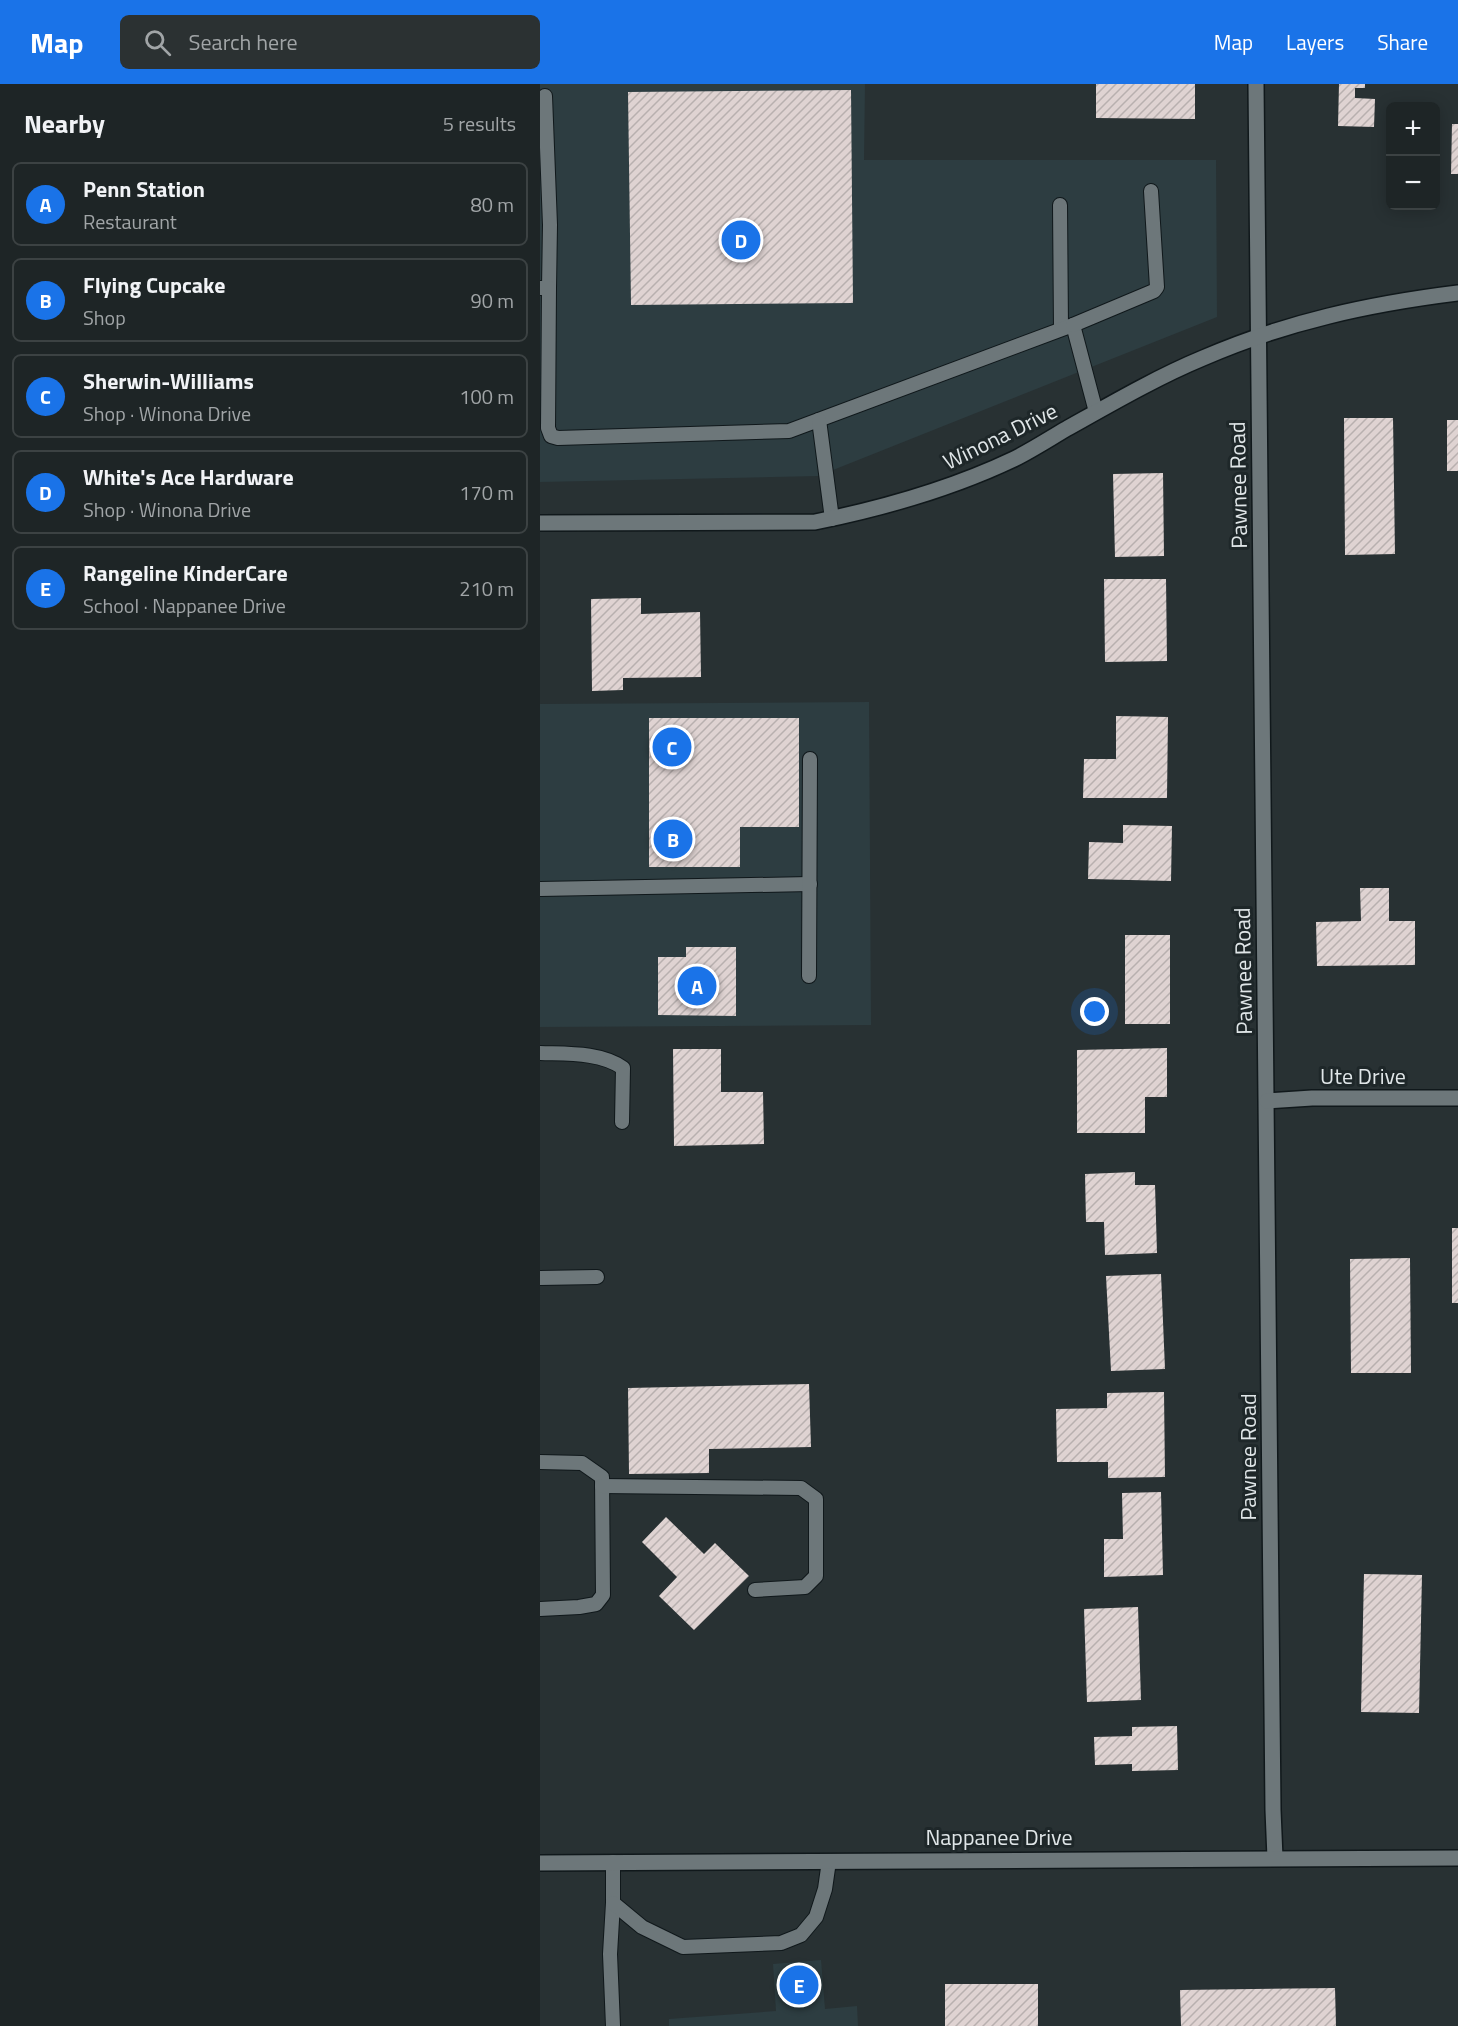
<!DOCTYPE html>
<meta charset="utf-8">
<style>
:root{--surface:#1e2526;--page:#2b3132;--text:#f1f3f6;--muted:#a1a5a7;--line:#3c4243;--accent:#1a73e8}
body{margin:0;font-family:"Titillium Web",sans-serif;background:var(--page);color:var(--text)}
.controls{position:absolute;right:18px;top:18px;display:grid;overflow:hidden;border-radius:9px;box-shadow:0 3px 15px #0003}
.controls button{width:54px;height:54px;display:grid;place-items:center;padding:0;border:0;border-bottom:2px solid var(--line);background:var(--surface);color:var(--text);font:30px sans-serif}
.you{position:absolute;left:555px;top:928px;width:21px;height:21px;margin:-15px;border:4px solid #fff;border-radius:50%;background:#1a73e8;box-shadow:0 0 0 9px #1a73e833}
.badge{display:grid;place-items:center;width:39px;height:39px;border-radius:50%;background:var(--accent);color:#fff;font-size:20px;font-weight:700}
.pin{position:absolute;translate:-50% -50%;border:3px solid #fff;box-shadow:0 2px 6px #0006}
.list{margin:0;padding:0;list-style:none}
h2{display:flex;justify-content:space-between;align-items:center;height:78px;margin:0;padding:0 24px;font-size:26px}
h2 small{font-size:20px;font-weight:400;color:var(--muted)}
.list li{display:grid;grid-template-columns:39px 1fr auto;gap:18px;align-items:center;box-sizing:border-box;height:84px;margin:0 12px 12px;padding:0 12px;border:2px solid var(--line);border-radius:9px}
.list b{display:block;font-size:22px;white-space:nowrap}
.list p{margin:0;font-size:20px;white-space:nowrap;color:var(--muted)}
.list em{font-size:20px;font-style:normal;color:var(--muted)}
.icon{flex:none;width:33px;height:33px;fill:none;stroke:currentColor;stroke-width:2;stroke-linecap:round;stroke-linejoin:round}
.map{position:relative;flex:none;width:918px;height:1942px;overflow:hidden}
header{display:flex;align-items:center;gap:36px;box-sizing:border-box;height:84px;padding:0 30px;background:var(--accent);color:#fff}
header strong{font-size:28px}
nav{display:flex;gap:33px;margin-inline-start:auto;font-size:21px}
.search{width:420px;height:54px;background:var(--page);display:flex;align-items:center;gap:15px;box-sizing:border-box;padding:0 21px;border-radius:9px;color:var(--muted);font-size:22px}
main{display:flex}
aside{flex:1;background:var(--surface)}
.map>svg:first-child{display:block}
.built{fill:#2d3d41}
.building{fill:url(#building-hatch)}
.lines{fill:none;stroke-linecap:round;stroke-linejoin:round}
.service-casing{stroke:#10181b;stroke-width:16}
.minor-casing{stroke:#10181b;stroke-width:18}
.service{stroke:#6d777a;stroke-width:14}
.minor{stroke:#6d777a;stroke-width:15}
.labels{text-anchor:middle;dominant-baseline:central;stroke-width:6;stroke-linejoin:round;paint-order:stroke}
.street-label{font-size:22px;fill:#e0e6e8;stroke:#1e2729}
</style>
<header>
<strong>Map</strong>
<div class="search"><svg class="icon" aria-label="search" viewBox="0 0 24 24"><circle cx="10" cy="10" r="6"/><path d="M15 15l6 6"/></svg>Search here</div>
<nav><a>Map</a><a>Layers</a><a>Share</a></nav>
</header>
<main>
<aside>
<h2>Nearby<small>5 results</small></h2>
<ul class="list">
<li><span class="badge">A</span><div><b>Penn Station</b><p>Restaurant</p></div><em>80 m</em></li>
<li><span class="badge">B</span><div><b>Flying Cupcake</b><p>Shop</p></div><em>90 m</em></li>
<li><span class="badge">C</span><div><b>Sherwin-Williams</b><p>Shop · Winona Drive</p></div><em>100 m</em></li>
<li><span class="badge">D</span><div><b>White's Ace Hardware</b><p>Shop · Winona Drive</p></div><em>170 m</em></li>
<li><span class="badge">E</span><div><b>Rangeline KinderCare</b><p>School · Nappanee Drive</p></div><em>210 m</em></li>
</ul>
</aside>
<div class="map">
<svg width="918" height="1942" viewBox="0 0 918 1942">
<defs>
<pattern id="building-hatch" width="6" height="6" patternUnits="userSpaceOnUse" patternTransform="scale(1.5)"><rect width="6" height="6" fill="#dfd3d2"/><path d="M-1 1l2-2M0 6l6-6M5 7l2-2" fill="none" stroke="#b8b0af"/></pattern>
</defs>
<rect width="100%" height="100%" fill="#283133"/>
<g class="built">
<polygon points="0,0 325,0 324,76 676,76 677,233 278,392 0,398"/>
<polygon points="329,618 331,941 0,943 0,620"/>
<polygon points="281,1876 285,1925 317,1922 318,1942 129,1942 129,1935 236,1927 233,1880"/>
</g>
<g class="building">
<polygon points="556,0 655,0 655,35 556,34"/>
<polygon points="799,0 825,0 825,4 815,4 815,14 835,15 834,43 798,42"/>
<polygon points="311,6 313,219 91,221 88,8"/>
<polygon points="912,40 918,40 918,90 911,90"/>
<polygon points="804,334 853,334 855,470 805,471"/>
<rect x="907" y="336" width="11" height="51"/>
<polygon points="623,389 624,472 575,473 573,390"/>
<polygon points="564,495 626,495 627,577 565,578"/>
<polygon points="101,514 101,530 160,528 161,593 83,594 83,606 52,607 51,515"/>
<polygon points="576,632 628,633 627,714 543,714 544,675 576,675"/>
<polygon points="109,634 259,634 259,743 200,743 200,783 109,783"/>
<polygon points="583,741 632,742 631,797 548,795 549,758 583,759"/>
<polygon points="820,804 849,804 849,837 875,837 875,881 777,882 776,838 821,837"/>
<rect x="585" y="851" width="45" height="89"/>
<polygon points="146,863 196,863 196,932 118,931 118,873 146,873"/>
<polygon points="627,964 627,1013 605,1013 605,1049 537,1049 537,966"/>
<polygon points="133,965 181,965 181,1008 223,1008 224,1060 134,1062"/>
<polygon points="595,1088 595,1101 615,1101 617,1169 565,1171 564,1138 546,1138 545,1090"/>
<rect x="912" y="1144" width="6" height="75"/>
<polygon points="870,1174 871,1289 811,1289 810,1175"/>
<polygon points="621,1190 625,1285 571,1287 566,1192"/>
<polygon points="269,1300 271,1363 169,1365 169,1389 89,1390 88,1304"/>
<polygon points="624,1308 625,1393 568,1394 568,1378 517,1378 516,1325 567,1324 567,1309"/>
<polygon points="621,1408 623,1491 564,1493 564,1455 583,1455 582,1409"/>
<polygon points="126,1433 164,1470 175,1459 209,1492 154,1546 119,1512 137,1493 102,1458"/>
<polygon points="824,1490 882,1491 879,1629 821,1628"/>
<polygon points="598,1523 601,1616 547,1618 544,1525"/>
<polygon points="637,1642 638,1686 592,1687 592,1680 555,1681 554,1653 592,1652 592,1643"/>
<rect x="405" y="1900" width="93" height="42"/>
<polygon points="795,1904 796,1942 641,1942 640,1906"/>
</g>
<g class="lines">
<defs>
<g id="service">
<polyline points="5,12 10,141 9,204"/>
<polyline points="520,121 521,244"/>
<polyline points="0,204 9,204 8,344 11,352 18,354 249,347 533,241 556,328"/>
<polyline points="533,241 614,207 617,203 611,107"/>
<polyline points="279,336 292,435"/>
<polyline points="0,805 270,800"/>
<polyline points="269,892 270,675"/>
<path d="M 0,969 C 27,970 60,968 83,984 L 82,1038"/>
<polyline points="0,1194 57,1193"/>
<polyline points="0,1378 42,1379 62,1393 63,1511 56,1520 39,1523 0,1525"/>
<polyline points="62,1402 261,1404 276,1415 276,1492 265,1503 215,1506"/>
<polyline points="73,1778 73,1819 70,1870 73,1942"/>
<polyline points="73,1819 102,1843 143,1863 241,1859 261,1851 276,1833 285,1805 289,1777"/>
</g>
<g id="minor">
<polyline points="716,0 733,1726 735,1774"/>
<path d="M 0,439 L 275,438 C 344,424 411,405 474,375 C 492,366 509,355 526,345 C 569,321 617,293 663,274 C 746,238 829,220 918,209"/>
<polyline points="727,1017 772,1014 918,1014"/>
<polyline points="0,1779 918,1774"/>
</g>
</defs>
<use href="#service" class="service-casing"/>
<use href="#minor" class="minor-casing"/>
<use href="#service" class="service"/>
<use href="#minor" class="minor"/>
</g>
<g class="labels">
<g class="street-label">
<text transform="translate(460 352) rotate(-26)">Winona Drive</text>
<text transform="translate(698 401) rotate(-91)">Pawnee Road</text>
<text transform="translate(703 887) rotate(-91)">Pawnee Road</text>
<text x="823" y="992">Ute Drive</text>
<text transform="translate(708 1373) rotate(-90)">Pawnee Road</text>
<text x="459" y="1753">Nappanee Drive</text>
</g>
</g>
</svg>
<div class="controls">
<button>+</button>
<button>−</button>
</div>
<div class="you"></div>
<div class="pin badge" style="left:157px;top:902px">A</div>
<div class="pin badge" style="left:133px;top:755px">B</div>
<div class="pin badge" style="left:132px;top:663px">C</div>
<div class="pin badge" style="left:201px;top:156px">D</div>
<div class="pin badge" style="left:259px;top:1901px">E</div>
</div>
</main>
